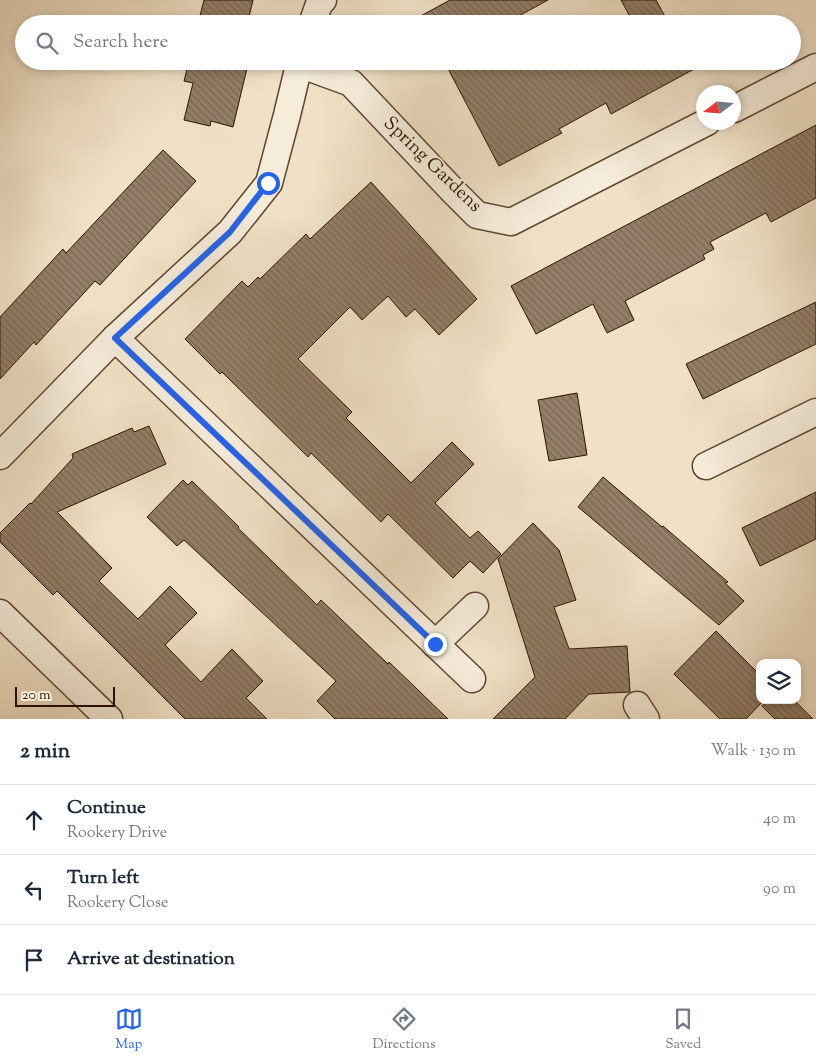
<!DOCTYPE html>
<meta charset="utf-8">
<style>
:root{--surface:#fff;--page:#f2f2f3;--text:#1f2937;--muted:#747a83;--line:#e0e1e3;--accent:#2563eb}
body{margin:0;font-family:"Sorts Mill Goudy",serif;background:var(--page);color:var(--text)}
.controls{position:absolute;right:15px;bottom:15px;display:grid;overflow:hidden;border-radius:10px;box-shadow:0 2px 8px #0003}
.controls button{width:45px;height:45px;display:grid;place-items:center;padding:0;border:0;border-bottom:1px solid var(--line);background:var(--surface);color:var(--text);font:25px sans-serif}
.compass{position:absolute;left:696px;top:85px;width:45px;height:45px;border-radius:50%;background:var(--surface);box-shadow:0 2px 8px #0003;rotate:254deg}
.scale{position:absolute;left:15px;bottom:12px;width:100px;box-sizing:border-box;padding-left:5px;border:2px solid #2f1300;border-top:0;font-size:14px;line-height:18px;white-space:nowrap;color:#2f1300;-webkit-text-stroke:4px #f5ecda;paint-order:stroke}
.stop{position:absolute;width:15px;height:15px;margin:-11px;border:4px solid #2563eb;border-radius:50%;background:#fff}
.stop.end{background:#2563eb;border-color:#fff;box-shadow:0 1px 5px #0008}
.list{margin:0;padding:0;list-style:none}
h2{display:flex;justify-content:space-between;align-items:center;height:65px;margin:0;padding:0 20px;font-size:21px}
h2 small{font-size:16px;font-weight:400;color:var(--muted)}
.list li{display:grid;grid-template-columns:32px 1fr auto;gap:15px;align-items:center;box-sizing:border-box;height:70px;padding:0 20px;border-top:1px solid var(--line)}
.list b{display:block;font-size:19px;white-space:nowrap}
.list p{margin:0;font-size:16px;white-space:nowrap;color:var(--muted)}
.list em{font-size:16px;font-style:normal;color:var(--muted)}
.icon{flex:none;width:28px;height:28px;fill:none;stroke:currentColor;stroke-width:2;stroke-linecap:round;stroke-linejoin:round}
.map{position:relative;flex:none;width:816px;height:719px;overflow:hidden}
.search{position:absolute;background:var(--surface);box-shadow:0 2px 8px #0003;left:15px;right:15px;top:15px;height:55px;display:flex;align-items:center;gap:12px;box-sizing:border-box;padding:0 18px;border-radius:28px;color:var(--muted);font-size:19px}
.sheet{height:275px;background:var(--surface)}
nav{display:flex;justify-content:space-around;align-items:center;box-sizing:border-box;height:70px;border-top:1px solid var(--line);background:var(--surface);font-size:14px;color:var(--muted)}
nav a{display:grid;justify-items:center;gap:2px}
nav .on{color:var(--accent)}
.map>svg:first-child{display:block}
.building{fill:url(#building-back-hatch);stroke:#2f1300}
.lines{fill:none;stroke-linecap:round;stroke-linejoin:round}
.street-casing{stroke:#5f4632;stroke-width:29}
.street{stroke:#f5ecda;stroke-width:26}
.route{stroke:#2563eb;stroke-width:6}
.labels{text-anchor:middle;dominant-baseline:central;stroke-width:4;stroke-linejoin:round;paint-order:stroke}
.street-label{font-size:19px;fill:#2f1300;stroke:#f5ecda}
</style>
<div class="map">
<svg width="816" height="719" viewBox="0 0 816 719">
<defs>
<pattern id="building-back-hatch" width="6" height="6" patternUnits="userSpaceOnUse" patternTransform="scale(1.25)"><rect width="6" height="6" fill="#937e67"/><path d="M-1 5l2 2M0 0l6 6M5-1l2 2" fill="none" stroke="#786652"/></pattern>
</defs>
<rect width="100%" height="100%" fill="#f0e1c6"/>
<filter id="stains"><feTurbulence type="fractalNoise" baseFrequency=".004" numOctaves="4"/><feColorMatrix values="0 0 0 0 .2 0 0 0 0 .09 0 0 0 0 .02 0 0 0 .5 -.17"/></filter>
<radialGradient id="worn" r=".72"><stop offset=".6" stop-color="#630" stop-opacity="0"/><stop offset="1" stop-color="#630" stop-opacity=".3"/></radialGradient>
<g class="building">
<polygon points="204,0 253,0 249,17 258,19 257,24 198,24"/>
<polygon points="450,0 548,0 504,24 406,24"/>
<polygon points="621,0 656,0 668,22 682,15 687,24 634,24"/>
<polygon points="189,61 247,61 246,64 248,64 233,127 211,121 210,126 184,120 193,83 184,81"/>
<polygon points="444,61 709,61 611,114 606,103 559,129 562,133 499,166"/>
<polygon points="816,125 816,198 771,222 766,213 710,242 714,249 703,255 705,259 625,301 634,320 607,333 593,304 536,334 511,286"/>
<polygon points="163,150 196,181 100,285 95,281 36,345 34,342 0,379 0,317 63,249 66,253"/>
<polygon points="371,182 477,299 439,335 415,309 406,317 388,296 362,320 350,307 298,359 352,412 346,418 411,483 452,442 474,464 435,503 470,538 478,531 501,554 483,573 470,561 453,578 388,514 381,522 311,453 308,457 222,372 220,374 185,339 242,281 248,287 258,277 260,279 306,234 310,239"/>
<polygon points="816,302 816,344 703,399 686,364"/>
<polygon points="577,393 587,455 549,461 538,400"/>
<polygon points="149,426 166,464 57,512 112,568 99,581 138,619 170,586 197,613 165,645 201,682 232,649 263,681 246,698 267,719 185,719 57,591 53,595 0,542 0,533 30,503 31,504 73,458 72,454 132,428 134,432"/>
<polygon points="603,477 662,527 663,526 728,582 725,583 744,601 719,625 578,507"/>
<polygon points="183,480 188,485 192,481 239,527 238,528 317,605 321,600 388,664 389,662 448,719 335,719 317,701 336,681 184,540 177,546 147,517"/>
<polygon points="816,492 816,539 760,566 742,528"/>
<polygon points="533,523 559,550 576,600 554,607 569,649 627,646 630,692 589,694 565,719 493,719 535,677 498,559"/>
<polygon points="716,631 760,675 760,700 764,700 746,719 720,719 674,674"/>
<polygon points="767,700 794,700 813,719 775,719 762,706"/>
</g>
<g class="lines">
<defs>
<g id="street">
<polyline points="312,24 319,4 323,0"/>
<polyline points="299,64 351,83 453,191 477,215 511,222 707,122"/>
<polyline points="734,109 816,67"/>
<polyline points="115,338 472,679"/>
<polyline points="0,456 115,338 230,232 269,183 287,115 300,61"/>
<polyline points="706,466 816,412"/>
<polyline points="0,613 109,719"/>
<polyline points="435,644 475,606"/>
<polyline points="637,705 646,719"/>
</g>
</defs>
<use href="#street" class="street-casing"/>
<use href="#street" class="street"/>
</g>
<g class="lines">
<polyline class="route" points="268,183 230,232 115,338 435,644"/>
</g>
<g class="labels">
<g class="street-label">
<text transform="translate(432 165) rotate(44)">Spring Gardens</text>
</g>
</g>
<rect width="100%" height="100%" filter="url(#stains)"/>
<rect width="100%" height="100%" fill="url(#worn)"/>
</svg>
<div class="controls">
<button><svg class="icon" aria-label="layers" viewBox="0 0 24 24"><path d="M12 4l9 5-9 5-9-5zM3 14l9 5 9-5"/></svg></button>
</div>
<svg class="compass" viewBox="-18 -18 36 36"><path d="M0-13l5 13h-10z" fill="#e53935"/><path d="M0 13l5-13h-10z" fill="#747a83"/></svg>
<div class="scale">20 m</div>
<div class="stop" style="left:268px;top:183px"></div>
<div class="stop end" style="left:435px;top:644px"></div>
<div class="search"><svg class="icon" aria-label="search" viewBox="0 0 24 24"><circle cx="10" cy="10" r="6"/><path d="M15 15l6 6"/></svg>Search here</div>
</div>
<section class="sheet">
<h2>2 min<small>Walk · 130 m</small></h2>
<ul class="list">
<li><svg class="icon" aria-label="ahead" viewBox="0 0 24 24"><path d="M12 20V5M6 11l6-6 6 6"/></svg><div><b>Continue</b><p>Rookery Drive</p></div><em>40 m</em></li>
<li><svg class="icon" aria-label="left" viewBox="0 0 24 24"><path d="M17 20v-9H6M10 6l-5 5 5 5"/></svg><div><b>Turn left</b><p>Rookery Close</p></div><em>90 m</em></li>
<li><svg class="icon" aria-label="arrive" viewBox="0 0 24 24"><path d="M6 21V4h12l-3 4 3 4H6"/></svg><div><b>Arrive at destination</b></div></li>
</ul>
</section>
<nav>
<a class="on"><svg class="icon" aria-label="map" viewBox="0 0 24 24"><path d="M3 6l6-2 6 2 6-2v14l-6 2-6-2-6 2zM9 4v14M15 6v14"/></svg>Map</a>
<a><svg class="icon" aria-label="directions" viewBox="0 0 24 24"><path d="M12 3l9 9-9 9-9-9zM9 14v-3h6M13 9l2 2-2 2"/></svg>Directions</a>
<a><svg class="icon" aria-label="saved" viewBox="0 0 24 24"><path d="M7 4h10v16l-5-4-5 4z"/></svg>Saved</a>
</nav>
